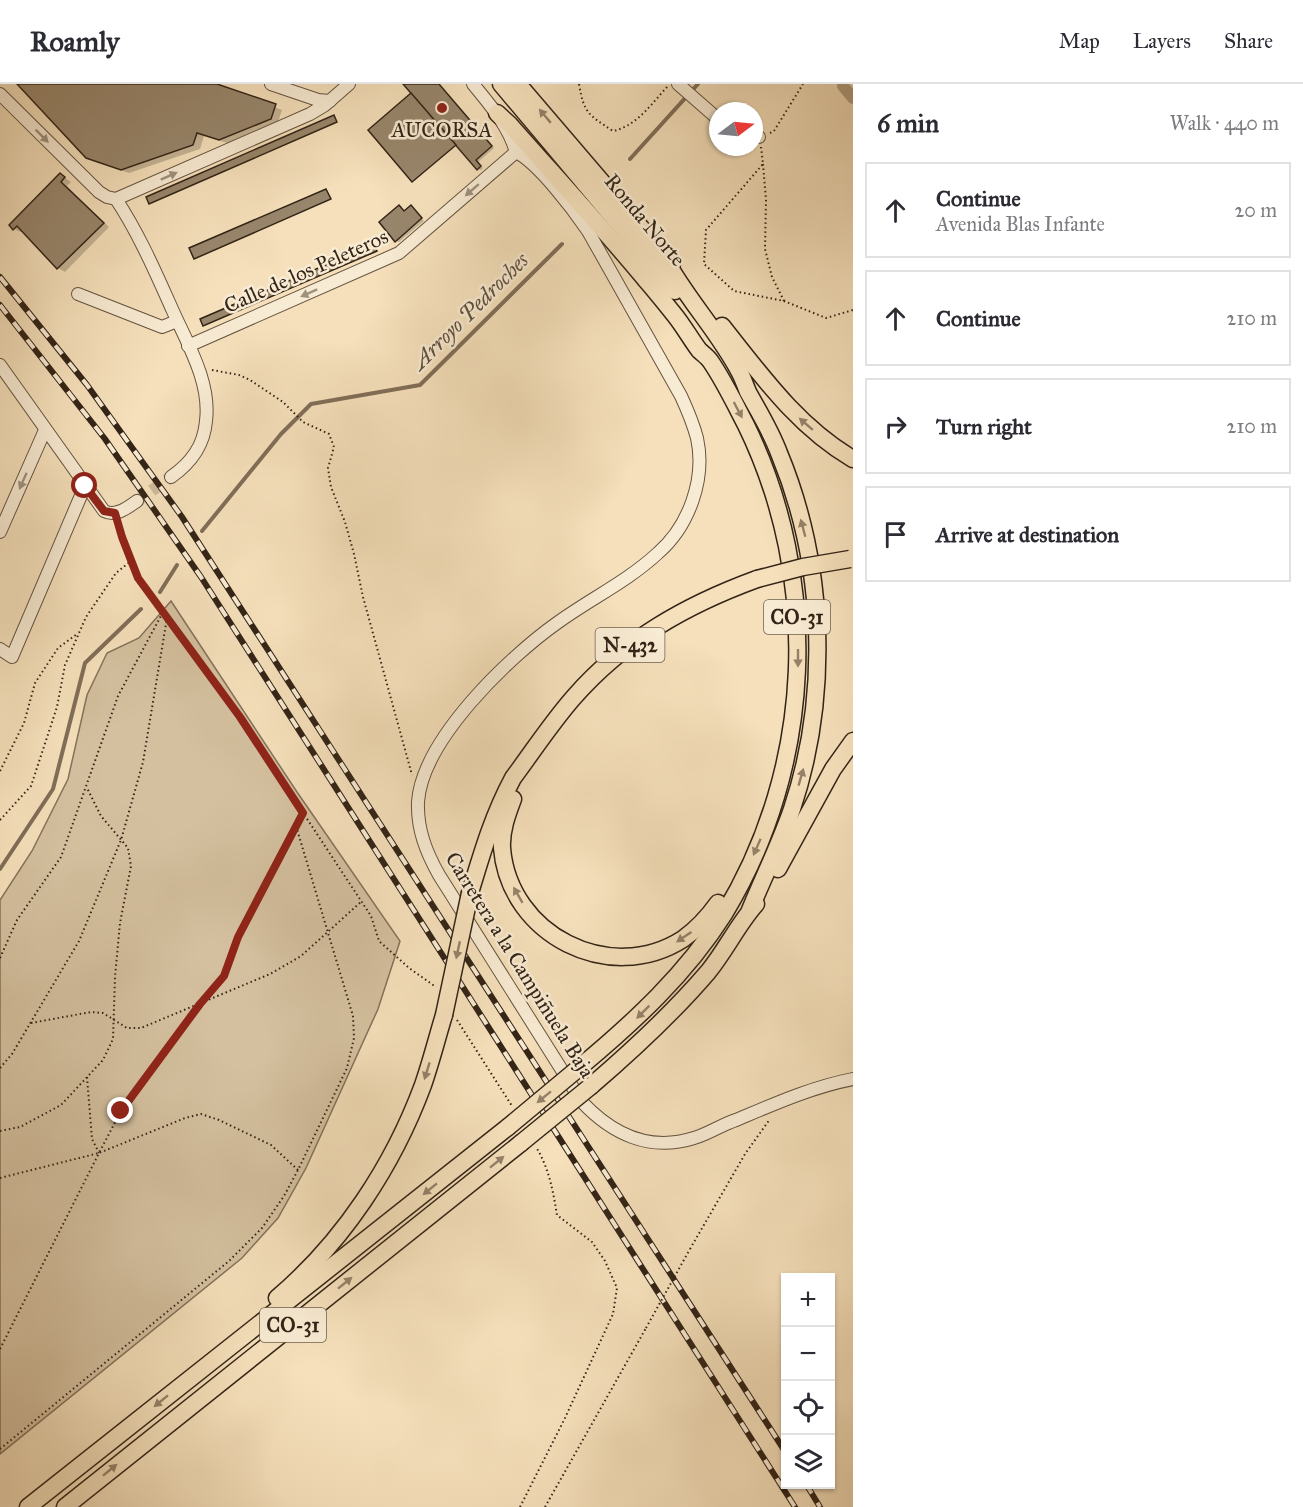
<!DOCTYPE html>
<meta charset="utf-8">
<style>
:root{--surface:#fff;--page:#f7f7f7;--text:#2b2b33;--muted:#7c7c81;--line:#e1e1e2}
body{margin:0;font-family:"IM FELL Great Primer",serif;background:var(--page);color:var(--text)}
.controls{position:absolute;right:18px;bottom:18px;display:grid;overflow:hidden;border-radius:0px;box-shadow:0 2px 4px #0004}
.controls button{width:54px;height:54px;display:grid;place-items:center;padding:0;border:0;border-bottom:2px solid var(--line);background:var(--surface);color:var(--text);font:30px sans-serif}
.compass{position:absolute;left:709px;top:18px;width:54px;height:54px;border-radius:50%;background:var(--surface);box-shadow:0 2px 4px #0004;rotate:74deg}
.stop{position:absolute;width:18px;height:18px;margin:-14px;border:4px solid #8f2418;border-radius:50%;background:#fff}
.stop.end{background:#8f2418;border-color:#fff;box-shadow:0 2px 6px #0008}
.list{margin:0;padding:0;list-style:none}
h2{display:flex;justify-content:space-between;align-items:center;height:78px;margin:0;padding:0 24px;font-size:26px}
h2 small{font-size:20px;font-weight:400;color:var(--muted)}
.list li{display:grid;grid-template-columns:39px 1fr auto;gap:18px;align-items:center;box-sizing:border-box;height:96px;margin:0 12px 12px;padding:0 12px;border:2px solid var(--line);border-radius:0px}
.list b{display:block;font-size:22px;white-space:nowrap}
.list p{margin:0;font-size:20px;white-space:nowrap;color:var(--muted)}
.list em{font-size:20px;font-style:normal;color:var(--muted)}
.icon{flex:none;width:33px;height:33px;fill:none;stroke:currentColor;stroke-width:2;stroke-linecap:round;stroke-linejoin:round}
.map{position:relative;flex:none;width:853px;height:1423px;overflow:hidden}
header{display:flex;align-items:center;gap:36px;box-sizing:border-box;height:84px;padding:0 30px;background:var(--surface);border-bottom:2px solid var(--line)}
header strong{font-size:28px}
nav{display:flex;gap:33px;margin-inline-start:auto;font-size:21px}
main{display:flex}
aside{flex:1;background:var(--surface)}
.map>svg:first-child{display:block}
.green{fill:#d4c09f;stroke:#84725b;stroke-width:1.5}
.shadow{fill:#0003}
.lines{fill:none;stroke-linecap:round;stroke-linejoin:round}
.stream{stroke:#806e58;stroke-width:4}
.canal{stroke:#b3a083;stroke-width:12}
.building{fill:#98866c;stroke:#332417;stroke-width:1.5}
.minor-tunnel{stroke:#ceba9a;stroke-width:12;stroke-dasharray:12 6;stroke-linecap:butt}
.minor-casing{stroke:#645340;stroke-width:14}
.highway-casing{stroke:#332417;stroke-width:19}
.path{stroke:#332417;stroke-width:2;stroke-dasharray:1.5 3;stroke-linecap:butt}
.minor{stroke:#f8ebd3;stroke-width:12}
.highway{stroke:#f5e0bb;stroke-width:16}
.rail-casing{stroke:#332417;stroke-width:6}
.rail{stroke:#f8ebd3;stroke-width:4;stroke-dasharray:11;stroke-linecap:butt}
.highway-bridge-casing{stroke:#332417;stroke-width:19;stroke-linecap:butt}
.path-bridge{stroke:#332417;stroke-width:2;stroke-dasharray:1.5 3;stroke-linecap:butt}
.highway-bridge{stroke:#f5e0bb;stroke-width:16}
.oneway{fill:#948269}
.oneway2{fill:#9f917e}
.route{stroke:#8f2418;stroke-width:8}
.poi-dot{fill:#8f2418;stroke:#f8ebd3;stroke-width:2}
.labels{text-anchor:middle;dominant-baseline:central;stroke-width:5;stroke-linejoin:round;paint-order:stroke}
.shield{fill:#f8ebd3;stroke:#6e604f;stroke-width:1.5}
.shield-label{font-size:20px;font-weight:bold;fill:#332417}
.poi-label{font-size:21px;fill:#332417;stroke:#f8ebd3}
.street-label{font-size:21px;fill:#332417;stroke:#f8ebd3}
.water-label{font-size:22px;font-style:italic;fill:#604f3d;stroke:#f8ebd3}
</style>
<header>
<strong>Roamly</strong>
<nav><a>Map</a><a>Layers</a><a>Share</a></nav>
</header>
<main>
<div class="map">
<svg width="853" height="1423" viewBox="0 0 853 1423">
<rect width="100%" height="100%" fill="#f5e0bb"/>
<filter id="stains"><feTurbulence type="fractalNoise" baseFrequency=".00333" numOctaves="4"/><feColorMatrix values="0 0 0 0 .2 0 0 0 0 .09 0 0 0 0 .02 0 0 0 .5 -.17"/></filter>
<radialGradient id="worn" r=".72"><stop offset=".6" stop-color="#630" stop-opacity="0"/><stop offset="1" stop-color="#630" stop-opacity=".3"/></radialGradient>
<polygon class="green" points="171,517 297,708 400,857 378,925 306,1084 278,1134 242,1174 0,1370 0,816 32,767 68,695 87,611 107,569 139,554"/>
<g class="shadow">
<polygon points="18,0 212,0 282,26 278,38 227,59 204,52 200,65 129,89 95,77"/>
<polygon points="405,0 439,0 494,64 478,78 483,84 481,86 478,85 457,61 413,97 370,46 417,14"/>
<polygon points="334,32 337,38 150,119"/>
<polygon points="61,91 71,98 67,102 109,143 65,188 58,184 23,146 21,148 14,145"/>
<polygon points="326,106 331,116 195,174"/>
<polygon points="399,122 405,128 411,123 424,137 399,158 396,157"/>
<polygon points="375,162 377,168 204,241"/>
</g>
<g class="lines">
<g class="stream">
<polyline points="630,75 698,0"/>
<polyline points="202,447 281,350 311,320 420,301 562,160"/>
<polyline points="160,508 177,481"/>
<polyline points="0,785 53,705 85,579 141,525"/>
</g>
<polyline class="canal" points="843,2 853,14"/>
</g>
<g class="building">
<polygon points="17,0 217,0 276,20 271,35 219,56 197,49 193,61 121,86 86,74"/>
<polygon points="403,0 439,0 492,62 476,76 481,82 477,86"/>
<polygon points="411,9 456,61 412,98 368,46"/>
<polygon points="334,31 337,38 149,120 146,113"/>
<polygon points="60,89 65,93 61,98 104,139 57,185 17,142 13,146 9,141"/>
<polygon points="326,105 331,115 194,175 189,164"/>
<polygon points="399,121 404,127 411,121 422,134 395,158 379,138"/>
<polygon points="374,160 377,167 203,242 200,235"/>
</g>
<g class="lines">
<polyline class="minor-tunnel" points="137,417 171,393"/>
<defs>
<g id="minor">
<polyline points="271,0 318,16 330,17"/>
<path d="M 473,0 C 490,21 508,41 516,68"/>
<polyline points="678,0 718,35"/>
<path d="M 0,10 L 99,108 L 107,113 L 116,115 C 139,150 155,187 172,225 C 187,259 211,298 206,337 C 204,362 191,379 171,393"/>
<polyline points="754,53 759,53"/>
<path d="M 516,68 C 538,79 573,125 588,147 L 681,312 C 687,325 693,339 697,354 C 706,395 689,442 658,469 C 628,497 590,515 557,539 C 509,573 422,656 418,718 C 417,745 426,768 439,791 L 582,1018 C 612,1050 650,1068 694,1054 C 708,1050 721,1041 736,1036 C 774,1020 812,1003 853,995"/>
<polyline points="116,115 310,30 325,21 349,0"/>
<polyline points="78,210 162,243 177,237"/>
<polyline points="188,262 399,169 516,68"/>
<path d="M 0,281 L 104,427 C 116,433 127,424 137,417"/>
<polyline points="0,448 45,346"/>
<polyline points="0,565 12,573 85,402"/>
</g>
<g id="highway">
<polyline points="501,0 675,207"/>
<polyline points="518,0 672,180"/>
<path d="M 497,29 L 510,41 C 555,92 602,143 645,195 C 655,206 664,218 673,229 C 683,241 690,254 699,266 C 703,270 708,273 711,278 C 724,297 735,320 746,341 C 821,495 814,682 724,830 C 686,890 634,938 580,983"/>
<path d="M 664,173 C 685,213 718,247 739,287 C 743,294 745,301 748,308 C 759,328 771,347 779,369 C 825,480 830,611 792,725 C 780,760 764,792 750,826"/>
<path d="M 722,242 C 761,291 798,343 853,375"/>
<path d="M 513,715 C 507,731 501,747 502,764 C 509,851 610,902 683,855 C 697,845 708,833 718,819"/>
<polyline points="778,785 833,685 853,657"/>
<path d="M 470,809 C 482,769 493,731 513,694 C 533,667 552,638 574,613 C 624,556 686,521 757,495"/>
<path d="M 591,1002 C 633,966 672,930 708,888 C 726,866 738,840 756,820"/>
<path d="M 277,1214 C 343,1158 393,1082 423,1001 C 431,978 437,954 444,931"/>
<polyline points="28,1423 508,1043"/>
<polyline points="65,1423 521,1059"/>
</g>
</defs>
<use href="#minor" class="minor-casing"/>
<use href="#highway" class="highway-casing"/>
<g class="path">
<path d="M 579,0 C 584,30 589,31 613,47 C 637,42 652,19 668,2"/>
<polyline points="770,49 774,47 803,0"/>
<polyline points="761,63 763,80 706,146 704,180 734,207 784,217 826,234 853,226"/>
<polyline points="763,80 766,116 765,165 772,193 784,217"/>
<polyline points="212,286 239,291 250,296 283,318 303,338 329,350 334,363 328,384 331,403 345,438 354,470 363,513 412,691"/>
<polyline points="118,441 138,494 240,633 371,832 379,857 409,884 436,903"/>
<polyline points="0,687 24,639 35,599 58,564 77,550"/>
<polyline points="0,736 31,702 57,623 65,581 86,533 116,489 131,477"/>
<polyline points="0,874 17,836 61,773 118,612 163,528"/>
<polyline points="457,936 512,1022"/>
<polyline points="31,939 91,928 103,929 127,944 141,944 270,890 301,872 362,817"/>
<polyline points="0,984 12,970 79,857 121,756 143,678 167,534"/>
<polyline points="87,993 92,1055 99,1069"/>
<polyline points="0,1047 20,1043 61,1021 103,976 113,955 115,893 120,839 131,782 128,764 101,732 87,704"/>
<polyline points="0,1094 99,1069 121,1027 200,920 224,892 238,853 303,729"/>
<polyline points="690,1165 745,1070 770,1035"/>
<polyline points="0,1265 99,1069 185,1034 201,1030 219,1036 271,1061 298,1086"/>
<polyline points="0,1365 229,1177 262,1144 284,1112 298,1086 347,984 354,954 353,932 296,742"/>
<path d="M 520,1423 L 565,1334 L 613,1230 L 617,1204 L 605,1177 L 592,1158 L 557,1131 C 553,1107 549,1084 536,1063"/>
<polyline points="545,1423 646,1244"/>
</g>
<use href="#minor" class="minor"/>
<use href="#highway" class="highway"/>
<defs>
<g id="rail">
<polyline points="0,193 87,301 182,433 786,1369"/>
<polyline points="0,221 105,355 201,493 795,1423"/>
<polyline points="806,1400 820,1423"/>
</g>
</defs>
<use href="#rail" class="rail-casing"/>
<use href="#rail" class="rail"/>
<defs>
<g id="highway-bridge">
<polyline points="757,495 803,483 850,475"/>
<polyline points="444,931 470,809"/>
<polyline points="508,1043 580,983"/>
<polyline points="521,1059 591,1002"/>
</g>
</defs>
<use href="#highway-bridge" class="highway-bridge-casing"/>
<polyline class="path-bridge" points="646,1244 690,1165"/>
<use href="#highway-bridge" class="highway-bridge"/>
</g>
<defs><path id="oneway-solid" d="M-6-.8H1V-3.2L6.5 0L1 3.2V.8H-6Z" transform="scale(1.5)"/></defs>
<g class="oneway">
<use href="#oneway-solid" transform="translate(545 32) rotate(-130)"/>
<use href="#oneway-solid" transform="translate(738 326) rotate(62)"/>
<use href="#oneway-solid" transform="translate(806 340) rotate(-139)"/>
<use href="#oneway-solid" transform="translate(803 444) rotate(-105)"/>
<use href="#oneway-solid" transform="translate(798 574) rotate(90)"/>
<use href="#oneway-solid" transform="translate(801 693) rotate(-74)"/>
<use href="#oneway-solid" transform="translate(757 763) rotate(114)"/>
<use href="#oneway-solid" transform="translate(518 811) rotate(-120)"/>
<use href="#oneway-solid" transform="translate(684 853) rotate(146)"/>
<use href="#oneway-solid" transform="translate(458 866) rotate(102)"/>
<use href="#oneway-solid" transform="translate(643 928) rotate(135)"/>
<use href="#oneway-solid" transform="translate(427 987) rotate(107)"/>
<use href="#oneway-solid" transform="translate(544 1013) rotate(141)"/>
<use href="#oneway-solid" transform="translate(497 1078) rotate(-39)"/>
<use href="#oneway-solid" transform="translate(430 1105) rotate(141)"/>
<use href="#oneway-solid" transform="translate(345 1199) rotate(-39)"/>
<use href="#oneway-solid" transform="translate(161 1317) rotate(141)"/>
<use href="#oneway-solid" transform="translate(110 1386) rotate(-39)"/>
</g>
<g class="oneway2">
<use href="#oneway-solid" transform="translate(42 52) rotate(45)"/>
<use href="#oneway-solid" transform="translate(169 92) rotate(-24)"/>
<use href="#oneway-solid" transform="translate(472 106) rotate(139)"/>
<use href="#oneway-solid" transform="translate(309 209) rotate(156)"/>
<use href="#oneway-solid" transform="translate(23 397) rotate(114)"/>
</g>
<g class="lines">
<polyline class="route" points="85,402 104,427 115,429 122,453 138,494 240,633 303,729 238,853 224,892 200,920 121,1027"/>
</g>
<circle class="poi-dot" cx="442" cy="24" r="6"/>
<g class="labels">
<g class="shield">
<rect x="764" y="516" width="66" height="34" rx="4.5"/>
<rect x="595.5" y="544" width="69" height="34" rx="4.5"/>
<rect x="260" y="1224" width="66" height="34" rx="4.5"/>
</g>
<g class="shield-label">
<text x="797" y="533">CO-31</text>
<text x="630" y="561">N-432</text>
<text x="293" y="1241">CO-31</text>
</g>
<g class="poi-label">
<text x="442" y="46">AUCORSA</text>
</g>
<g class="street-label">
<text transform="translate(645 136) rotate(50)">Ronda Norte</text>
<text transform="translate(306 187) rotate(-24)">Calle de los Peleteros</text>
<text transform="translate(520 881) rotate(58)">Carretera a la Campiñuela Baja</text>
</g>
<g class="water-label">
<text transform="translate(470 227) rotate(-45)">Arroyo Pedroches</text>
</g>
</g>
<rect width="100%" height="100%" filter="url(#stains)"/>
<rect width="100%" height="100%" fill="url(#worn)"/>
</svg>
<div class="controls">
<button>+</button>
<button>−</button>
<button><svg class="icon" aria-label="locate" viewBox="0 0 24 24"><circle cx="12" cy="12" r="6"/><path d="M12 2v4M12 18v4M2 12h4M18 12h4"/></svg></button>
<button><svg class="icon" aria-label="layers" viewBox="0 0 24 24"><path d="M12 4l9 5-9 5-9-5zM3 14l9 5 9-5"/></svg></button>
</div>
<svg class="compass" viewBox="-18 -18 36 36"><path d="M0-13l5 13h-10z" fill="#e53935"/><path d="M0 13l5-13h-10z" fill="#7c7c81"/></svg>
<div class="stop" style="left:85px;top:402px"></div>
<div class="stop end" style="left:121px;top:1027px"></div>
</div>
<aside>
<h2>6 min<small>Walk · 440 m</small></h2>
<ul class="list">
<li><svg class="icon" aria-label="ahead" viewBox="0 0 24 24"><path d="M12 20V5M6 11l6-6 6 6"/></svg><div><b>Continue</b><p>Avenida Blas Infante</p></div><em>20 m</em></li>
<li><svg class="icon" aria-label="ahead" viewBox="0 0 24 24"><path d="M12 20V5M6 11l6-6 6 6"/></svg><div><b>Continue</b></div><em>210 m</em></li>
<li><svg class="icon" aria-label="right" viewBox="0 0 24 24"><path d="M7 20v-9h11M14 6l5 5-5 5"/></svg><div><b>Turn right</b></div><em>210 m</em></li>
<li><svg class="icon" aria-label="arrive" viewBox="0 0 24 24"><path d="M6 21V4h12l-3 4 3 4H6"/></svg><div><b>Arrive at destination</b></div></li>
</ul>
</aside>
</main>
